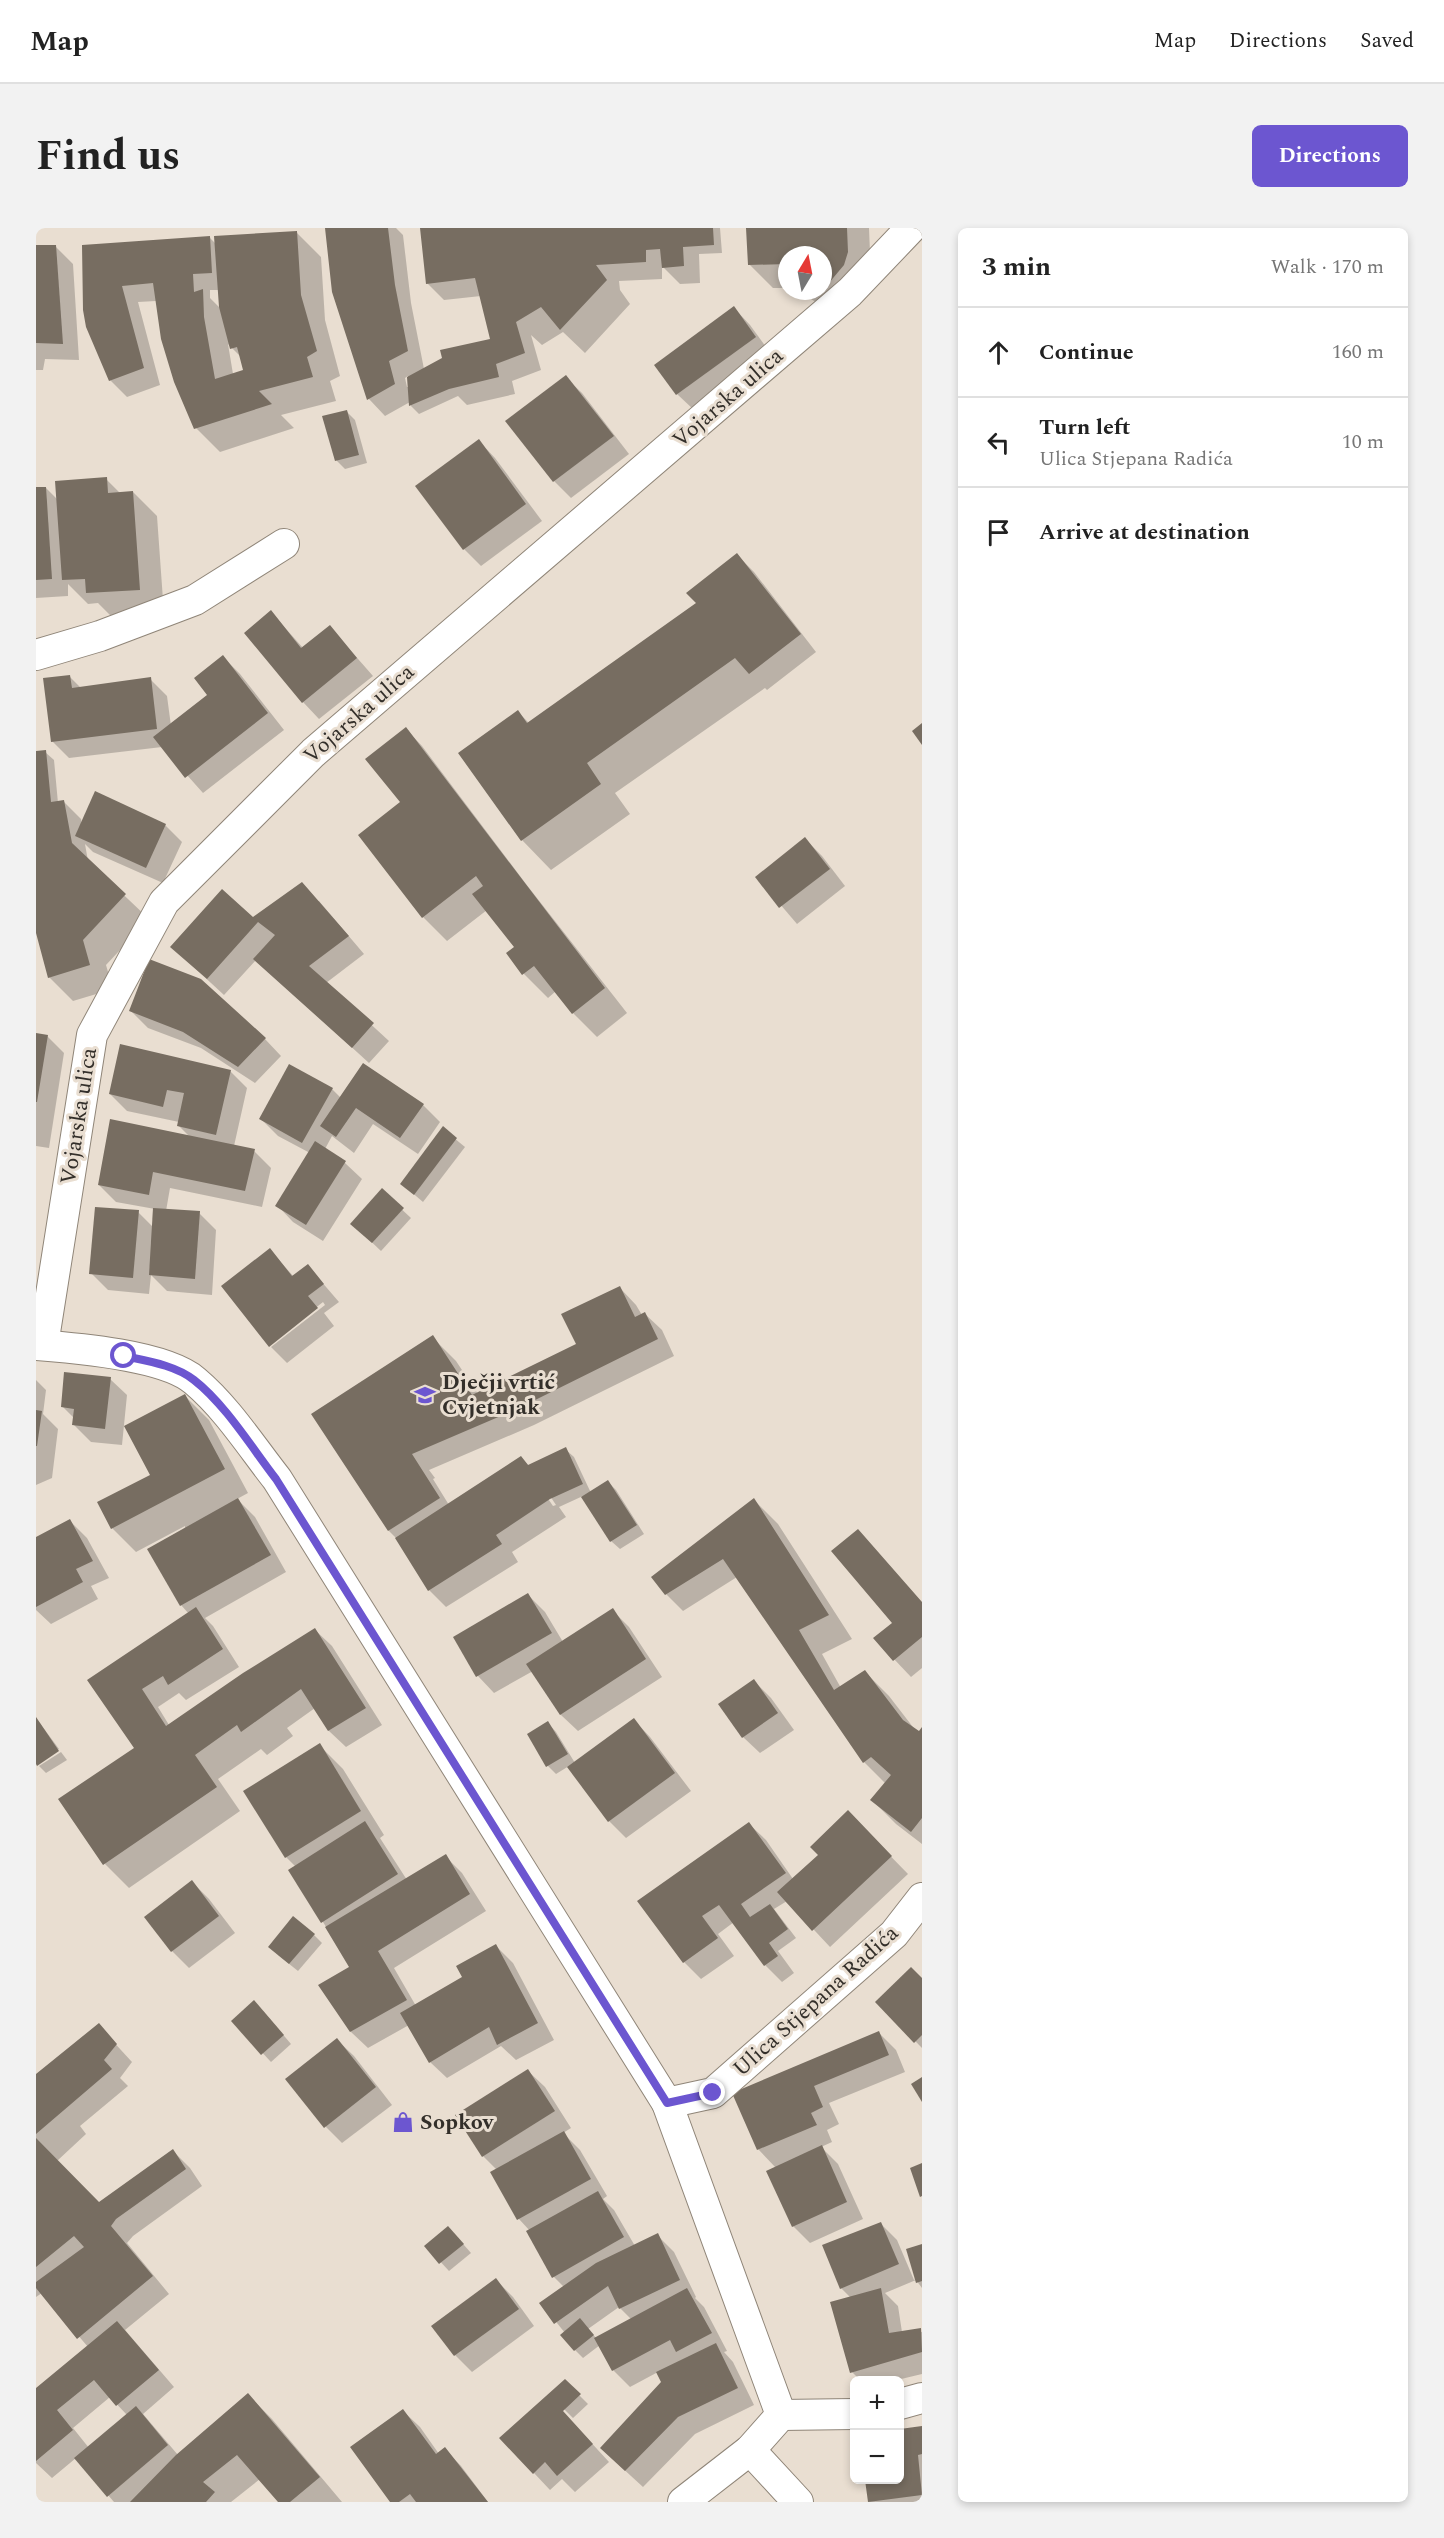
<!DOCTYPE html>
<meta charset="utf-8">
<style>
:root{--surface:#fff;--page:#f2f2f2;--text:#222;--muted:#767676;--line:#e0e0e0;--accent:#6c56d0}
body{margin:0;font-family:Spectral,serif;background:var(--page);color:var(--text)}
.controls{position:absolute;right:18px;bottom:18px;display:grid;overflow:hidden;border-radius:9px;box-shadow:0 3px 9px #0003}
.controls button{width:54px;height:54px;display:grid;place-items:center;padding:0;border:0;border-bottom:2px solid var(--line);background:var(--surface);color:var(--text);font:30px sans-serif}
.compass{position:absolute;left:742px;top:18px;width:54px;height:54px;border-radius:50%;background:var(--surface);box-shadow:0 3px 9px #0003;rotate:10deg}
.stop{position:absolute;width:18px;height:18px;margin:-14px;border:4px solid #6c56d0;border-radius:50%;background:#fff}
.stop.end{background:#6c56d0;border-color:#fff;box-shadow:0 2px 6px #0008}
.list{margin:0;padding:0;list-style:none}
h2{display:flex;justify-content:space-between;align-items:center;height:78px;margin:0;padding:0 24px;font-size:26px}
h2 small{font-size:20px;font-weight:400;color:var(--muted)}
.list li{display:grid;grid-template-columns:39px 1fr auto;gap:18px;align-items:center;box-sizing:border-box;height:90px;padding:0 24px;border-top:2px solid var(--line)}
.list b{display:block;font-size:22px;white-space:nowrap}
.list p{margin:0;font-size:20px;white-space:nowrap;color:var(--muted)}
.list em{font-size:20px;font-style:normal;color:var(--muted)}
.icon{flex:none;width:33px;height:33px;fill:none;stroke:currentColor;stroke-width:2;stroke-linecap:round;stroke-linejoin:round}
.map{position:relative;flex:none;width:886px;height:2274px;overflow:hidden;border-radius:9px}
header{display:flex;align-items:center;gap:36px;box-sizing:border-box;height:84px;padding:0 30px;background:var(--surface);border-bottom:2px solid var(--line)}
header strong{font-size:28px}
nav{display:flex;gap:33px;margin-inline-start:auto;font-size:21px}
.intro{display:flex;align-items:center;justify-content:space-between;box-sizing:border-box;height:144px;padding:0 36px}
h1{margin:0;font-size:42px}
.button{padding:15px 27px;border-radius:9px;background:var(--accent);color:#fff;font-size:21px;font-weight:700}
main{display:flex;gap:36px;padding:0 36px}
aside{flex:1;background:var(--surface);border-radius:9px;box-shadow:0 3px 9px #0003}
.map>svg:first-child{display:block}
.shadow{fill:#0003;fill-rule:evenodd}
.building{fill:#776d61}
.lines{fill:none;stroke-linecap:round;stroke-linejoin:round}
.street-casing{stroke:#8f8578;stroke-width:32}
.street{stroke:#fff;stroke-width:30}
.route{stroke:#6c56d0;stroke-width:8}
.labels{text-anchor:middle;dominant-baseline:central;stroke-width:6;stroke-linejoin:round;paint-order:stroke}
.street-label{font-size:22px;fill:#332f2a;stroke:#e9ded1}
.poi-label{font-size:22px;font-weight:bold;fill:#332f2a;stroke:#e9ded1;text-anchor:start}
</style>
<header>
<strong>Map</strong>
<nav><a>Map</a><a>Directions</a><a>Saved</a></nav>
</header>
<div class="intro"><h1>Find us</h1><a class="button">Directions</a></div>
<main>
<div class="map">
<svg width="886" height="2274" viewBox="0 0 886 2274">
<rect width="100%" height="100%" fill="#e9ded1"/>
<g class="shadow">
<path d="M 290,0 L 360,0 L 367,7 L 375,75 L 388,141 L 456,112 L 445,68 L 408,72 L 391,55 L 385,0 L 684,0 L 686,25 L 663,26 L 664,55 L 644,56 L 626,38 L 626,51 L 583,53 L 584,62 L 594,76 L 549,125 L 527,104 L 506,117 L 495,107 L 505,142 L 476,153 L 479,166 L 431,177 L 422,168 L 383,186 L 375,178 L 374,174 L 349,188 L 333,171 ZM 372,148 L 373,159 L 371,159 L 369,150 Z"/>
<polygon points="712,0 833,0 835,49 832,62 806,91 775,71 767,63 787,63 787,27 751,27 751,60 737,60 713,36"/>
<path d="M 261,5 L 285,29 L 289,92 L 304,148 L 294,153 L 300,173 L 245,187 L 258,200 L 184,224 L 160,200 L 120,73 L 102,74 L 124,157 L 91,169 L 74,152 L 47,19 L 174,10 L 180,16 ZM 174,62 L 183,62 L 185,81 L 174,70 ZM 192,116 L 205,129 L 208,143 L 197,146 Z"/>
<polygon points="0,18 20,19 37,36 43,132 9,131 7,142 0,142"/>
<polygon points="698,80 714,97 735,126 658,182 641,166"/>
<polygon points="529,149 546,165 593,226 535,270 518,253 471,193"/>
<polygon points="311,184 319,192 331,235 309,241 301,233 288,190"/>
<polygon points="443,213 459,230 506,293 445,338 428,321"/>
<polygon points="70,251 84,265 97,264 121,288 128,386 76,389 62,375 52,376 32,356 32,368 0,370 0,261 10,260 22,272"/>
<polygon points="701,327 718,344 780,424 731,462 729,460 579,565 594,586 515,642 486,612 482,484 493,495 662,376"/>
<polygon points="235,384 267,420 294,399 337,448 283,491 267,474"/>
<polygon points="187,429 204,446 248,502 167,565 126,519 33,530 16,513 33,448 45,460 114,451 131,468 135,498 173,468"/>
<polygon points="370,501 386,518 490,656 591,785 561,809 537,785 520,763 512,770 488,746 480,719 451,682 411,713 387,689 366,574"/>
<polygon points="9,524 18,532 22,575 28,574 45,591 46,596 129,597 146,614 127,655 57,624 49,616 52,633 113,691 70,737 77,761 37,773 13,749 0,699 0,525"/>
<polygon points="769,611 786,628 809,658 761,696 721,649"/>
<polygon points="283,673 328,726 290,755 353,813 333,835 220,732 188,767 136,719 217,691"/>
<polygon points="95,783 229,811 245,828 219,855 165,820 112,800"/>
<polygon points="0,806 11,808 28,825 13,920 0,918"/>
<polygon points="194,843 211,860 198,918 218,923 235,940 226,979 134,960 130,983 163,985 180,1002 176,1067 131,1063 115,1047 113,1066 72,1062 55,1045 102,984 117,999 119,981 80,974 63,957 155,910 142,897 143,894 91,883 74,866"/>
<polygon points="296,861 305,870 387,877 404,894 382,926 337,896 318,925 296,908 289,921 309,935 326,951 287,1013 257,994 241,977 274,925 242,908 225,891"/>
<polygon points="407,901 429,919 387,974 366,956"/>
<polygon points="346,963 375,990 345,1023 325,1004"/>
<polygon points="234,1022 258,1049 272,1038 303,1074 288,1085 298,1098 251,1135 235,1119 289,1077 287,1074 234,1116"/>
<path d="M 584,1060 L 600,1077 L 606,1087 L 609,1086 L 626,1102 L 638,1128 L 498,1197 L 393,1242 L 399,1250 L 397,1251 L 413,1277 L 485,1229 L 493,1238 L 529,1221 L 538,1229 L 555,1265 L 572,1254 L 580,1262 L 608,1306 L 584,1321 L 575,1313 L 547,1268 L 523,1279 L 530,1289 L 476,1324 L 482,1334 L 410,1379 L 393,1362 L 361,1311 L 353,1303 L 396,1109 L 420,1133 L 442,1166 L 542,1117 ZM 496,1247 L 500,1247 L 520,1277 L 517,1278 Z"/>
<polygon points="74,1151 91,1167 86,1217 55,1214 38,1197 39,1191 27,1179"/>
<polygon points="0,1152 10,1162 7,1186 22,1201 16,1250 0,1257"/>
<polygon points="149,1168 173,1192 212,1265 201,1271 219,1289 250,1344 169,1390 177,1398 203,1439 150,1472 143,1465 122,1479 133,1497 279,1402 296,1418 346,1497 310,1519 293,1503 279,1480 251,1500 257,1508 231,1527 225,1521 182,1551 204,1583 93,1660 69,1636 100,1520 53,1453 153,1386 145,1377 149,1298 100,1324 76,1300 116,1248"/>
<polygon points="718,1272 742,1296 816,1411 786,1426 805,1460 829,1444 853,1468 880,1503 883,1505 886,1501 886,1616 860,1596 836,1572 850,1556 828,1534 701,1349 647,1383 630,1366"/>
<polygon points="34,1293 51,1310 73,1350 55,1358 62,1371 15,1396 0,1382 0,1311"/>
<polygon points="492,1367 509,1384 527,1414 576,1382 593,1399 626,1449 542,1503 525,1487 497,1443 458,1465 442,1448 419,1410"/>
<polygon points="886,1374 886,1440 875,1449 839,1411"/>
<polygon points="718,1453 735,1470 758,1502 724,1525 707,1509"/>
<polygon points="0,1490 23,1521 1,1536 0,1534"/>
<polygon points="598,1492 614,1509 655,1563 590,1610 573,1593 533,1538 520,1546 512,1538 512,1495 520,1504 539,1535"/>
<polygon points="283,1517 307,1541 348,1607 344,1610 371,1652 409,1628 426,1645 450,1683 358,1740 380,1778 428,1749 460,1718 477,1735 518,1812 480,1832 465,1818 411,1850 394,1834 373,1797 332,1820 315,1804 315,1739 287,1694 260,1639 250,1629"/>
<polygon points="25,1524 31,1532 10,1545 3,1538"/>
<polygon points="713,1596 730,1612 757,1651 784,1627 828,1601 872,1646 794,1719 751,1673 738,1681 760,1710 742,1723 758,1745 746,1754 729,1737 698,1694 682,1706 698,1728 665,1751 648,1734 603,1673"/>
<polygon points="156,1654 173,1671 199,1705 153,1740 136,1723 110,1689"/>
<polygon points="278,1707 286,1715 262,1743 242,1727"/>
<polygon points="886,1752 886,1820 841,1774"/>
<polygon points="227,1783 255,1816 235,1834 197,1793"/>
<path d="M 62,1797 L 96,1834 L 84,1850 L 92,1858 L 44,1898 L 50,1906 L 21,1933 L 62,1976 L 137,1923 L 154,1940 L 166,1958 L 97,2008 L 91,2015 L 133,2066 L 89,2102 L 138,2159 L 107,2186 L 142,2227 L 212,2167 L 236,2191 L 306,2274 L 244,2274 L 224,2251 L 195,2274 L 78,2274 L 40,2230 L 16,2250 L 0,2235 L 0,2161 L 52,2119 L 6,2065 L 0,2069 L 0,1848 ZM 74,2169 L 91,2187 L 53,2220 L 37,2200 Z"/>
<polygon points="843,1805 860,1822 869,1844 793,1875 803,1896 791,1902 796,1914 785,1919 802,1936 827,1991 774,2015 757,1998 740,1940 722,1921 698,1865"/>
<polygon points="301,1812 318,1828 356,1877 306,1915 290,1899"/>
<path d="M 492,1843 L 509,1859 L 535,1900 L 527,1905 L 544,1922 L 571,1968 L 567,1971 L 578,1982 L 599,2018 L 621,2007 L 638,2024 L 660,2069 L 659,2070 L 668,2079 L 691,2123 L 688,2124 L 697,2134 L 718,2177 L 659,2206 L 607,2259 L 583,2237 L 627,2154 L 622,2144 L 594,2159 L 577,2142 L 564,2117 L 547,2130 L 539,2122 L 529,2105 L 505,2075 L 528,2059 L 518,2049 L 492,2004 L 494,2003 L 483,1991 L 456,1945 L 461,1942 L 447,1928 L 421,1888 ZM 583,2079 L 596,2092 L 561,2111 L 552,2101 Z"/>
<polygon points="844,1995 861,2012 878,2052 880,2051 886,2018 886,2060 880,2052 849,2065 862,2078 866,2104 886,2104 886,2146 861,2152 824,2152 816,2144 815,2070 805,2060"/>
<polygon points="420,2008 435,2025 413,2043 390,2018"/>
<polygon points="460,2052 477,2069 498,2098 436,2144 419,2127 397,2098"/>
<polygon points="529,2153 552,2176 537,2190 528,2181 526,2183 573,2234 539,2264 526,2251 514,2262 498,2245"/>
<polygon points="367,2183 384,2199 403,2226 409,2221 425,2238 452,2274 356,2274"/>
<polygon points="886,2199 886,2274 833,2274 830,2252 864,2252 864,2203"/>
</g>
<g class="building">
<polygon points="289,0 352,0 359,57 372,123 353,133 359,156 331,172 296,64"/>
<polygon points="384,0 677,0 678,17 647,19 648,38 626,40 624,21 610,22 610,34 560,37 571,52 524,102 505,79 480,94 489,125 460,136 463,149 413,161 373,178 371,149 406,130 404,122 454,111 439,50 390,56"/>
<polygon points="710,0 811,0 812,24 808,37 787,62 787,27 751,27 751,36 712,37"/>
<polygon points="261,3 265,67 281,123 271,129 277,149 223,163 236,176 158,201 138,154 125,111 117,55 86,58 108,140 73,153 50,99 47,82 46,17 174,8 176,45 157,46 158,64 167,61 168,89 179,151 207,142 201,119 194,121 183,79 178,8"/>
<polygon points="0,17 20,17 27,116 0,115"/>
<polygon points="698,78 720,109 640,167 618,137"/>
<polygon points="530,147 578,208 517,254 469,193"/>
<polygon points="311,182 323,227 299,233 286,188"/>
<polygon points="443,211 490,276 427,322 379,258"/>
<polygon points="71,249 72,265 97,263 104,362 50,365 49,351 26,352 19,253"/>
<polygon points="0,259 10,259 16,351 0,352"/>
<polygon points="701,325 765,406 713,446 699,430 551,535 565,556 485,613 422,525 482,482 491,495 660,375 650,365"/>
<polygon points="235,382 265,420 294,397 321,430 266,475 208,405"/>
<polygon points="187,427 232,485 149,550 117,509 171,467 158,450"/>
<polygon points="34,447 36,460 115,449 121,501 15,514 7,450"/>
<polygon points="886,495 886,517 876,503"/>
<polygon points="370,499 569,760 536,786 498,738 486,747 470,725 478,719 436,666 447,658 440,648 386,690 322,607 364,574 329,531"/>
<polygon points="10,522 15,574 28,572 36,615 90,666 47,712 54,737 12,750 0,705 0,523"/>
<polygon points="59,563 130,596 110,640 39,608"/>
<polygon points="769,609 794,641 743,680 719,649"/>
<polygon points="266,654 313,708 273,738 338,795 316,820 217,731 239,707 222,694 171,751 134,719 186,661 217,689"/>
<polygon points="113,731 165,751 230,810 202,839 147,804 93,783"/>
<polygon points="0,805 12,807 1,874 0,874"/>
<polygon points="84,816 195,842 180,907 141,898 148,865 131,862 127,879 73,866"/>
<polygon points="327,835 388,876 364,910 320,880 300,909 284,898"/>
<polygon points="253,836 297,860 266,915 223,891"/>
<polygon points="74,891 219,921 209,963 117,944 113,967 62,957"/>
<polygon points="407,898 421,910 378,967 364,956"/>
<polygon points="279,913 310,933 270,997 239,978"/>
<polygon points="346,960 368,980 336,1015 314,996"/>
<polygon points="59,979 103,982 97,1050 53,1046"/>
<polygon points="117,980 164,983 159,1051 113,1047"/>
<polygon points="234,1020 256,1048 272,1036 288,1056 272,1068 282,1080 233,1119 185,1058"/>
<polygon points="584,1058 599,1089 609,1084 622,1111 481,1181 376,1226 404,1270 352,1303 275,1186 397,1107 436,1167 540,1116 525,1086"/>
<polygon points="28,1144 75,1149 69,1201 36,1197 38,1181 25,1179"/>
<polygon points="149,1166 189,1241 75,1301 61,1274 114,1247 88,1198"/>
<polygon points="0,1182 6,1183 1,1218 0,1218"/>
<polygon points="530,1219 547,1256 514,1271 460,1307 466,1316 392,1363 359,1310 485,1228 492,1237"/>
<polygon points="572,1252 601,1297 574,1314 545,1269"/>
<polygon points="202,1270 235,1327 144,1378 111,1321"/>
<polygon points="718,1270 793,1387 763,1402 798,1462 829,1442 867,1492 883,1503 886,1499 886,1590 875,1604 834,1572 855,1547 835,1529 827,1535 687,1331 629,1367 615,1349"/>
<polygon points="34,1291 57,1333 40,1341 47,1354 0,1379 0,1309"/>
<polygon points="822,1301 886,1374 886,1409 857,1433 837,1410 856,1395 795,1323"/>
<polygon points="492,1365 516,1405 440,1449 417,1409"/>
<polygon points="160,1379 187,1421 132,1457 127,1448 106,1461 130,1498 207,1445 279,1400 330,1480 292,1503 265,1461 205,1504 201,1497 159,1527 181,1559 67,1637 22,1571 98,1520 51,1452"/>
<polygon points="577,1380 610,1431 524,1487 490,1436"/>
<polygon points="718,1451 742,1485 706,1510 682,1476"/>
<polygon points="0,1489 23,1523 1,1538 0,1536"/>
<polygon points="598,1490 639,1545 572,1594 531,1539"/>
<polygon points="512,1493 532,1526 510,1539 491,1506"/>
<polygon points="284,1515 325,1583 249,1630 207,1563"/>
<polygon points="812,1582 856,1628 776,1703 741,1664 782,1627 774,1619"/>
<polygon points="329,1593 362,1646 285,1695 252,1642"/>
<polygon points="713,1594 750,1645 705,1676 714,1689 734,1676 752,1701 733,1715 742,1728 728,1738 683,1677 666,1688 682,1710 647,1735 601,1673"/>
<polygon points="410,1626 434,1666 342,1723 371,1772 314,1804 282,1757 313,1739 289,1699"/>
<polygon points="156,1652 183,1688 135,1724 108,1689"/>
<polygon points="257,1688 279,1706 253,1736 232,1719"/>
<polygon points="460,1716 502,1795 461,1817 453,1799 393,1835 364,1785 426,1749 420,1738"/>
<polygon points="875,1739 886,1750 886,1807 878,1815 839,1774"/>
<polygon points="218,1772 248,1807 225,1827 195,1793"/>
<polygon points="63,1795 81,1816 68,1832 76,1841 0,1906 0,1846"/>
<polygon points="843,1803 853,1827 778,1858 787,1879 775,1885 781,1897 721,1922 696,1865"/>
<polygon points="301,1810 340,1859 288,1900 249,1851"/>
<polygon points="492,1841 519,1883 446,1929 419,1887"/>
<polygon points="886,1849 886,1874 875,1856"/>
<polygon points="528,1903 555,1951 481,1992 454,1944"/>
<polygon points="0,1910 63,1974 137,1921 150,1941 80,1991 75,1998 117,2048 41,2111 0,2060 0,2054 48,2019 38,2008 0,2039"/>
<polygon points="786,1917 811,1974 756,1999 730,1943"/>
<polygon points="886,1935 886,1968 884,1969 874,1940"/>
<polygon points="562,1963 588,2009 516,2050 490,2003"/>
<polygon points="845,1994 863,2036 804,2061 786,2017"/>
<polygon points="412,1998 428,2016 403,2036 388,2018"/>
<polygon points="622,2005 644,2052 583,2081 572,2058 518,2096 503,2075 560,2035"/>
<polygon points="886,2016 886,2053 880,2055 870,2021"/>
<polygon points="460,2050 483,2081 418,2128 395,2098"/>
<polygon points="651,2060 676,2105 640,2124 634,2112 576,2143 558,2110"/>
<polygon points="845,2060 853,2105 885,2100 886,2124 814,2145 794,2074"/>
<polygon points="544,2090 558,2107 538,2123 524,2107"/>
<polygon points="81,2093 123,2142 80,2178 58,2152 21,2182 37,2202 0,2233 0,2160"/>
<polygon points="680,2115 702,2160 642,2189 589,2243 564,2220 625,2154 620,2144"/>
<polygon points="529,2151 545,2166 527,2183 557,2216 521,2248 509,2234 497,2246 463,2210"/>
<polygon points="212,2165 284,2249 254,2274 242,2274 201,2227 167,2254 179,2264 170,2274 94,2274 140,2227"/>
<polygon points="100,2178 132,2217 71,2269 38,2230"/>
<polygon points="367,2181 400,2226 409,2219 452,2274 380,2274 374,2266 363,2274 354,2274 314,2219"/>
<polygon points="886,2198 886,2226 882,2227 886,2267 832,2274 829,2252 864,2252 864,2201"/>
</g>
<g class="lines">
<defs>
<g id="street">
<polyline points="0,427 64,408 159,372 248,316"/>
<path d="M 0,1117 C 40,1120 129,1127 159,1153 C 191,1180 215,1218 241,1251 L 631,1875 L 745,2187 L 714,2222 L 647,2274"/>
<polyline points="7,1117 56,807 128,674 277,525 814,64 875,0"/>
<polyline points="631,1875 677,1865 858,1706 886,1670"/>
<polyline points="864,2176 886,2170"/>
<polyline points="745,2187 818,2186"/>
<polyline points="714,2222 762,2274"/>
</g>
</defs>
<use href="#street" class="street-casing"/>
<use href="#street" class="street"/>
</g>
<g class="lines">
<path class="route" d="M 88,1128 C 111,1133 139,1137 158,1152 C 189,1176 216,1220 240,1251 L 631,1875 L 677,1865"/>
</g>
<defs>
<symbol id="school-bare" viewBox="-9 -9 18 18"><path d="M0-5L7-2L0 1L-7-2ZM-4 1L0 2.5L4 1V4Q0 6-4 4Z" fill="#6c56d0" stroke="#e9ded1" stroke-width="2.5" paint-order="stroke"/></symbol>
<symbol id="shop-bare" viewBox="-9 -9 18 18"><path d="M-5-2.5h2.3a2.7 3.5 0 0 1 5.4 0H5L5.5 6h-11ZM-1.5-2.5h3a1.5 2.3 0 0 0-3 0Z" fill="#6c56d0" stroke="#e9ded1" stroke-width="2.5" paint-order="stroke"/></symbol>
</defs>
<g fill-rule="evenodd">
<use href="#school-bare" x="374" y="1152" width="30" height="30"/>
<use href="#shop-bare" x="352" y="1879" width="30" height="30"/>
</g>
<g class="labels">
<g class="street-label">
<text transform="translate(692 170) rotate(-41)">Vojarska ulica</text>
<text transform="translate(323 486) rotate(-41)">Vojarska ulica</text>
<text transform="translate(43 888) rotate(-81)">Vojarska ulica</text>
<text transform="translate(780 1773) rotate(-42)">Ulica Stjepana Radića</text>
</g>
<g class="poi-label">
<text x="406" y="1154">Dječji vrtić<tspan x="406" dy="25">Cvjetnjak</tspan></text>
<text x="384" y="1894">Sopkov</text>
</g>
</g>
</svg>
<div class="controls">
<button>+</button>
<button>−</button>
</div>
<svg class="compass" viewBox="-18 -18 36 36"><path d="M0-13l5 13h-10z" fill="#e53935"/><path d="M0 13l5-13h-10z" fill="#767676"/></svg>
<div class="stop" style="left:88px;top:1128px"></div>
<div class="stop end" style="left:677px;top:1865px"></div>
</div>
<aside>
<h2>3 min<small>Walk · 170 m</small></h2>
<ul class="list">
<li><svg class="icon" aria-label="ahead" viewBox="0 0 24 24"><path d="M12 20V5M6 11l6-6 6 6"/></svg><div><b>Continue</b></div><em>160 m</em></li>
<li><svg class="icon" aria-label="left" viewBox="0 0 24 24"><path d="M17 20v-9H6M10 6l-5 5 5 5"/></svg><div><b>Turn left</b><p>Ulica Stjepana Radića</p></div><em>10 m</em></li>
<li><svg class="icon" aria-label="arrive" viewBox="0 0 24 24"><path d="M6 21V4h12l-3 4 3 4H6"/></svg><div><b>Arrive at destination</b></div></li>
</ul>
</aside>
</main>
